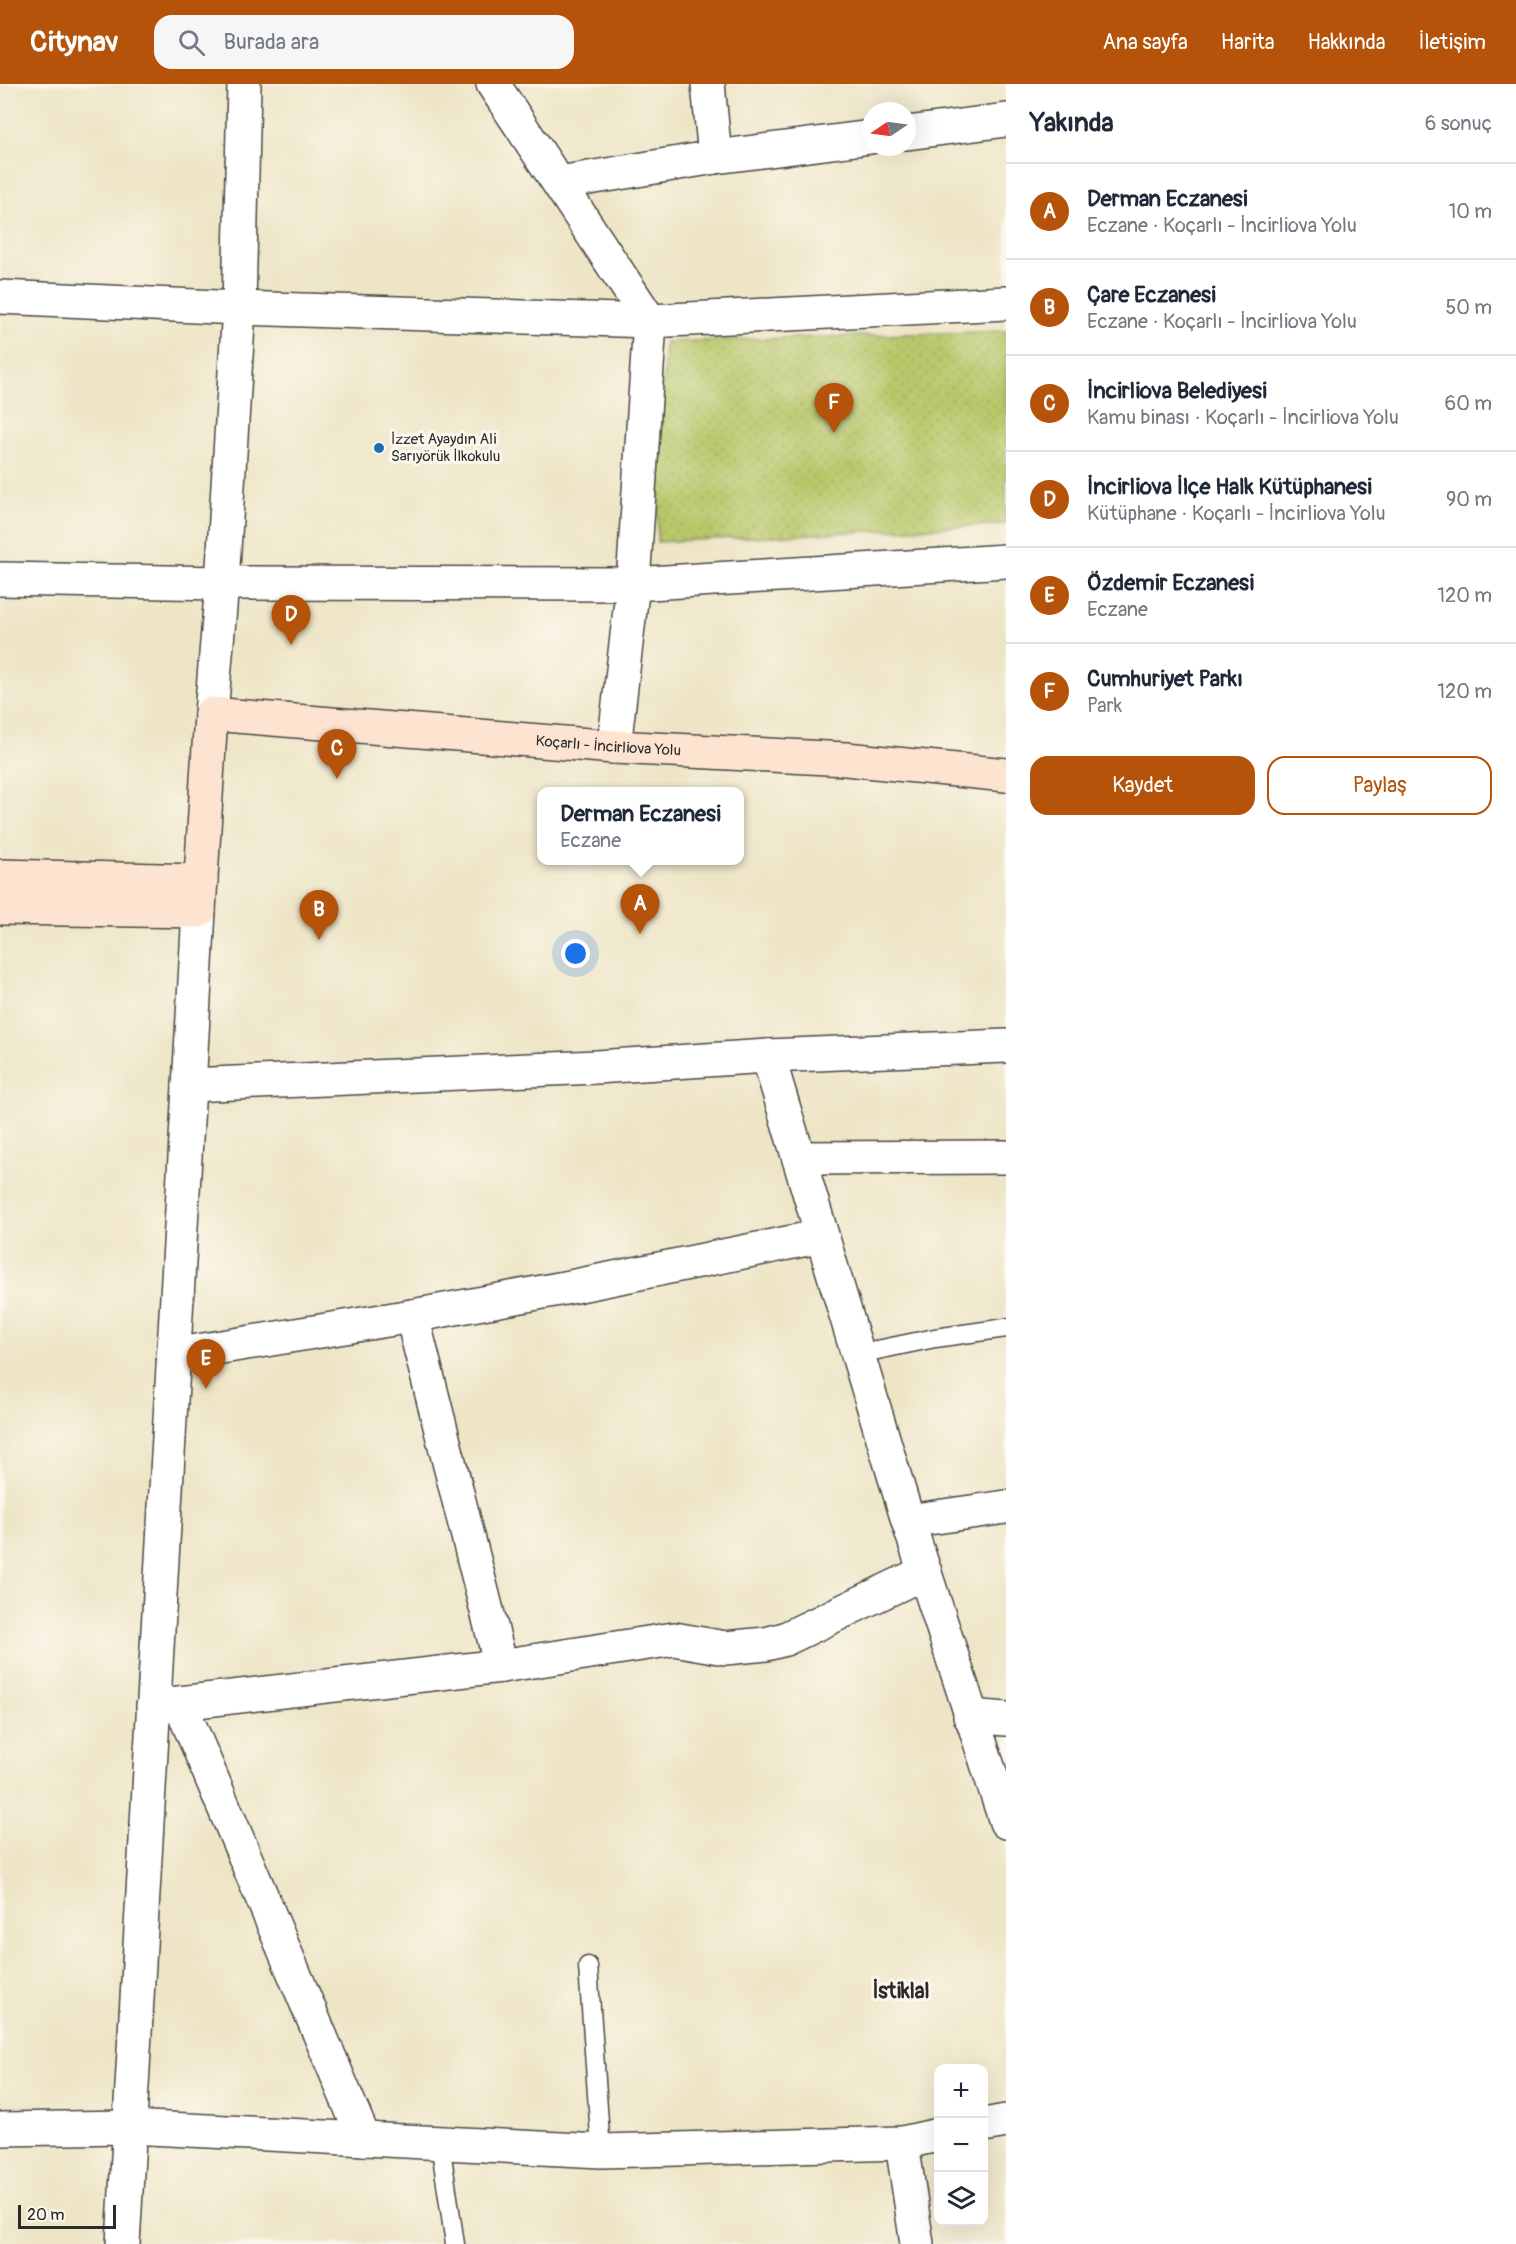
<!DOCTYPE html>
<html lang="tr">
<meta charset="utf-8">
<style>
:root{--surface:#fff;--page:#f6f6f7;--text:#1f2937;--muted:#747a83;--line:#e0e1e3;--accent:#b45309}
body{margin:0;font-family:Pangolin,sans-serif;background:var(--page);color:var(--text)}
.controls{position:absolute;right:18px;bottom:18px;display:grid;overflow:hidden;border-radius:12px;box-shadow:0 6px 24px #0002}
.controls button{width:54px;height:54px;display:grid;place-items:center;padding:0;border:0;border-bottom:2px solid var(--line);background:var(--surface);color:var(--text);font:30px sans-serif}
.compass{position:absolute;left:862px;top:18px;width:54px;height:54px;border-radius:50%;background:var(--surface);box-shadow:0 6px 24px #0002;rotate:257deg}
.scale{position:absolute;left:18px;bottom:15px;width:98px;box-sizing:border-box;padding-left:6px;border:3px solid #2b2b2b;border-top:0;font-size:16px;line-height:21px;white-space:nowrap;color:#2b2b2b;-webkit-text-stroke:4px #fbf7ec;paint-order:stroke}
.you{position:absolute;left:576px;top:870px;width:21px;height:21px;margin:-15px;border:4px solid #fff;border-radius:50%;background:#1a73e8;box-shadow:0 0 0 9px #1a73e833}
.badge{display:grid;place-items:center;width:39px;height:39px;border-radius:50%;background:var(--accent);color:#fff;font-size:20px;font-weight:700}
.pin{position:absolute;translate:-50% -50px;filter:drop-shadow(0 2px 3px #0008)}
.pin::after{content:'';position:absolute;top:32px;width:21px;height:18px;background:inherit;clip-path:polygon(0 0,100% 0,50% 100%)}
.popup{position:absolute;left:537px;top:703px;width:207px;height:78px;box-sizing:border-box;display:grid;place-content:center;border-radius:12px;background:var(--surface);filter:drop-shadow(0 2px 4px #0005);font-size:20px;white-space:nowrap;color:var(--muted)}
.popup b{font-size:22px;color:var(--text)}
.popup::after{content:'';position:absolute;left:50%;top:100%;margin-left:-12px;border:12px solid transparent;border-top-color:var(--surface)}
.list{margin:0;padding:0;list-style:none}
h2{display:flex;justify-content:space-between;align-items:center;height:78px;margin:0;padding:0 24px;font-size:26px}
h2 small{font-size:20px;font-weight:400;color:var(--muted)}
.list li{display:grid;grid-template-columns:39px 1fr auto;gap:18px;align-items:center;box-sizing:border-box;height:96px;padding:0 24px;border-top:2px solid var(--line)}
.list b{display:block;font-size:22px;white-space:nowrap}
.list p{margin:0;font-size:20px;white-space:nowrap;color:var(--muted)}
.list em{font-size:20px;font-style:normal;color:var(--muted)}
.actions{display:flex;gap:12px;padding:18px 24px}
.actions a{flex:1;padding:14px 0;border:2px solid var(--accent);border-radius:18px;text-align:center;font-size:21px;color:var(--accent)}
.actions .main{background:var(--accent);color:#fff}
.icon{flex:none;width:33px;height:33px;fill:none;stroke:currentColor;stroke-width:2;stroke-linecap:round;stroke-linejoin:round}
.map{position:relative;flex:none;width:1006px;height:2160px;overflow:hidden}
header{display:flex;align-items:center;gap:36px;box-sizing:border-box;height:84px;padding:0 30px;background:var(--accent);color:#fff}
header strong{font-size:28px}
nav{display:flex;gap:33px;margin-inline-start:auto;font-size:21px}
.search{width:420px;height:54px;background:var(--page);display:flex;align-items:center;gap:15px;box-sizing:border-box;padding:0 21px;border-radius:18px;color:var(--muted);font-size:22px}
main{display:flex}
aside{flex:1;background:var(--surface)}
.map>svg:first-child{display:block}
.grass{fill:url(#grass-dots);stroke:#72794a;stroke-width:1.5}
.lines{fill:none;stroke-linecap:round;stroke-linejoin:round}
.service-casing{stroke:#484742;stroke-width:21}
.minor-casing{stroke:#484742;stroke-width:36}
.tertiary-casing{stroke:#484742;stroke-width:36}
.secondary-casing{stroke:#484742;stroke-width:36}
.service{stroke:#fff;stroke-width:18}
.minor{stroke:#fff;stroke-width:33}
.tertiary{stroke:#fff;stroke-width:33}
.secondary{stroke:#fde4d1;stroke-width:33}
.poi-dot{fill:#1f6fb2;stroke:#fbf7ec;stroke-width:2}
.labels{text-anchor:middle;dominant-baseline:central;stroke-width:6;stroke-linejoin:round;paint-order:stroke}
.poi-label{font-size:15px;fill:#2b2b2b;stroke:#fbf7ec;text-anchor:start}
.street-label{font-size:15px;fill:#2b2b2b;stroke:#fbf7ec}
.district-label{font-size:21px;font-weight:bold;fill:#2b2b2b;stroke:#fbf7ec}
</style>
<header>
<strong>Citynav</strong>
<div class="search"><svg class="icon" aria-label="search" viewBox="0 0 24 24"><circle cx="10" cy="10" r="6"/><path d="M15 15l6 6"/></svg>Burada ara</div>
<nav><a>Ana sayfa</a><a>Harita</a><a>Hakkında</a><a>İletişim</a></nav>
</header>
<main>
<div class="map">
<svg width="1006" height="2160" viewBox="0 0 1006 2160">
<defs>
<pattern id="grass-dots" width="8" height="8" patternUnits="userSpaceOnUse" patternTransform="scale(1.5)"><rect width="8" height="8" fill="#b8c769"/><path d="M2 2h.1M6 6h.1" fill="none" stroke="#9eab5b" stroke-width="1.8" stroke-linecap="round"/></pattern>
</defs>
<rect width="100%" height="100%" fill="#fbf7ec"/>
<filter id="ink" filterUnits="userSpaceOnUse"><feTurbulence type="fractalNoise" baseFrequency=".0167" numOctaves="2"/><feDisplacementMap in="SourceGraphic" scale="12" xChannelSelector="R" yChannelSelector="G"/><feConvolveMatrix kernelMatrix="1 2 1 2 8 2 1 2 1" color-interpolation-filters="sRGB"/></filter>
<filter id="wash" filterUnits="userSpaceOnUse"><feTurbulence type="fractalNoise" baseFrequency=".008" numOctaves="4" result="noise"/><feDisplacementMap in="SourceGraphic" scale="24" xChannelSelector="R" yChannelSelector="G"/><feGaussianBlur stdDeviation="1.35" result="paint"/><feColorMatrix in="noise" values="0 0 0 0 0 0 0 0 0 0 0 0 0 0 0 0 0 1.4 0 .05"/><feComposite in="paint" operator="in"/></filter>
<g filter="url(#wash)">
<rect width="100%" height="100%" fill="#eee5c6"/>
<polygon class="grass" points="1006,247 1006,440 657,458 665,258"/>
</g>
<g filter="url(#ink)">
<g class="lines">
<defs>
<g id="service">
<polyline points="858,1270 935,1254 1006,1244"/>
<polyline points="588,1882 601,2067"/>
<polyline points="440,2059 455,2160"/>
</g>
<g id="minor">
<polyline points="244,0 239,224 222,499 633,500 1006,477"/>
<polyline points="493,0 650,237 633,500 614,663"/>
<polyline points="708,0 715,73"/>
<polyline points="907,49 1006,36"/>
<polyline points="559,99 715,73 871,53"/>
<polyline points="0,213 239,224 650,237 1006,219"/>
<polyline points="768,972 908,1437 1006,1738"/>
<polyline points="189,1001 596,983 768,972 1006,962"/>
<polyline points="799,1074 1006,1073"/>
<polyline points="412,1232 501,1582"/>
<polyline points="173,1271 412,1232 570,1203 822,1152"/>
<polyline points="908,1437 1006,1423"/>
<polyline points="180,1619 364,2055"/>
<polyline points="153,1622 501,1582 674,1555 725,1564 766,1560 785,1555 925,1488"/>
<polyline points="970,1632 1006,1635"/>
<polyline points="984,2041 1006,2037"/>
<polyline points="0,2045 129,2043 601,2067 902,2059 938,2051"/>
<polyline points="902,2059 917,2160"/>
</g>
<g id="tertiary">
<polyline points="0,495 222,499 211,630"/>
<polyline points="123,2160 199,827"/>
</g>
<g id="secondary">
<polyline points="0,792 201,797"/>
<path id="s1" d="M 0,824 L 199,827 L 211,630 L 614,663 L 846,675 L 1006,691"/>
</g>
</defs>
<use href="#service" class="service-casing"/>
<use href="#minor" class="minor-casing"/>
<use href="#tertiary" class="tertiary-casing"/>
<use href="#secondary" class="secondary-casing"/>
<use href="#service" class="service"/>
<use href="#minor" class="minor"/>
<use href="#tertiary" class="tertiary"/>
<use href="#secondary" class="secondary"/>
</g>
</g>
<circle class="poi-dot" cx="379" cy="364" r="6"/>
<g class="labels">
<g class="poi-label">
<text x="391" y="355">İzzet Ayaydın Ali<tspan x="391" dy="17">Sarıyörük İlkokulu</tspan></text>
</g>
<g class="street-label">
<text stroke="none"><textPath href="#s1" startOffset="795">Koçarlı - İncirliova Yolu</textPath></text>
</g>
<g class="district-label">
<text x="901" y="1907">İstiklal</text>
</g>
</g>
</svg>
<div class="controls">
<button>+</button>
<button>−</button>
<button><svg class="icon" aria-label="layers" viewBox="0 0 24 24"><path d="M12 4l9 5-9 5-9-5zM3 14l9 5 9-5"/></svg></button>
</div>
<svg class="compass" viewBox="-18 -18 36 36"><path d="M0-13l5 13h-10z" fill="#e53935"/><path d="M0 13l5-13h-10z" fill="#747a83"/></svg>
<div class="scale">20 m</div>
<div class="you"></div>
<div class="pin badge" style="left:640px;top:850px">A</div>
<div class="popup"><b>Derman Eczanesi</b>Eczane</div>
<div class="pin badge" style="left:319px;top:856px">B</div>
<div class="pin badge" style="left:337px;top:695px">C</div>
<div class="pin badge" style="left:291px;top:561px">D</div>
<div class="pin badge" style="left:206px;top:1305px">E</div>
<div class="pin badge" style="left:834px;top:349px">F</div>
</div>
<aside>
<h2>Yakında<small>6 sonuç</small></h2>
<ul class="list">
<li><span class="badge">A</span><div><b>Derman Eczanesi</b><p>Eczane · Koçarlı - İncirliova Yolu</p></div><em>10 m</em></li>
<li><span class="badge">B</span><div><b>Çare Eczanesi</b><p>Eczane · Koçarlı - İncirliova Yolu</p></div><em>50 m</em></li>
<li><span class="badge">C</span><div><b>İncirliova Belediyesi</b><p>Kamu binası · Koçarlı - İncirliova Yolu</p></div><em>60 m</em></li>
<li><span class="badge">D</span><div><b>İncirliova İlçe Halk Kütüphanesi</b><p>Kütüphane · Koçarlı - İncirliova Yolu</p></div><em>90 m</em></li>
<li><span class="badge">E</span><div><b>Özdemir Eczanesi</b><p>Eczane</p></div><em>120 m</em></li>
<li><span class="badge">F</span><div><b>Cumhuriyet Parkı</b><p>Park</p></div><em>120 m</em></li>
</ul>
<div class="actions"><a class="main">Kaydet</a><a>Paylaş</a></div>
</aside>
</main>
